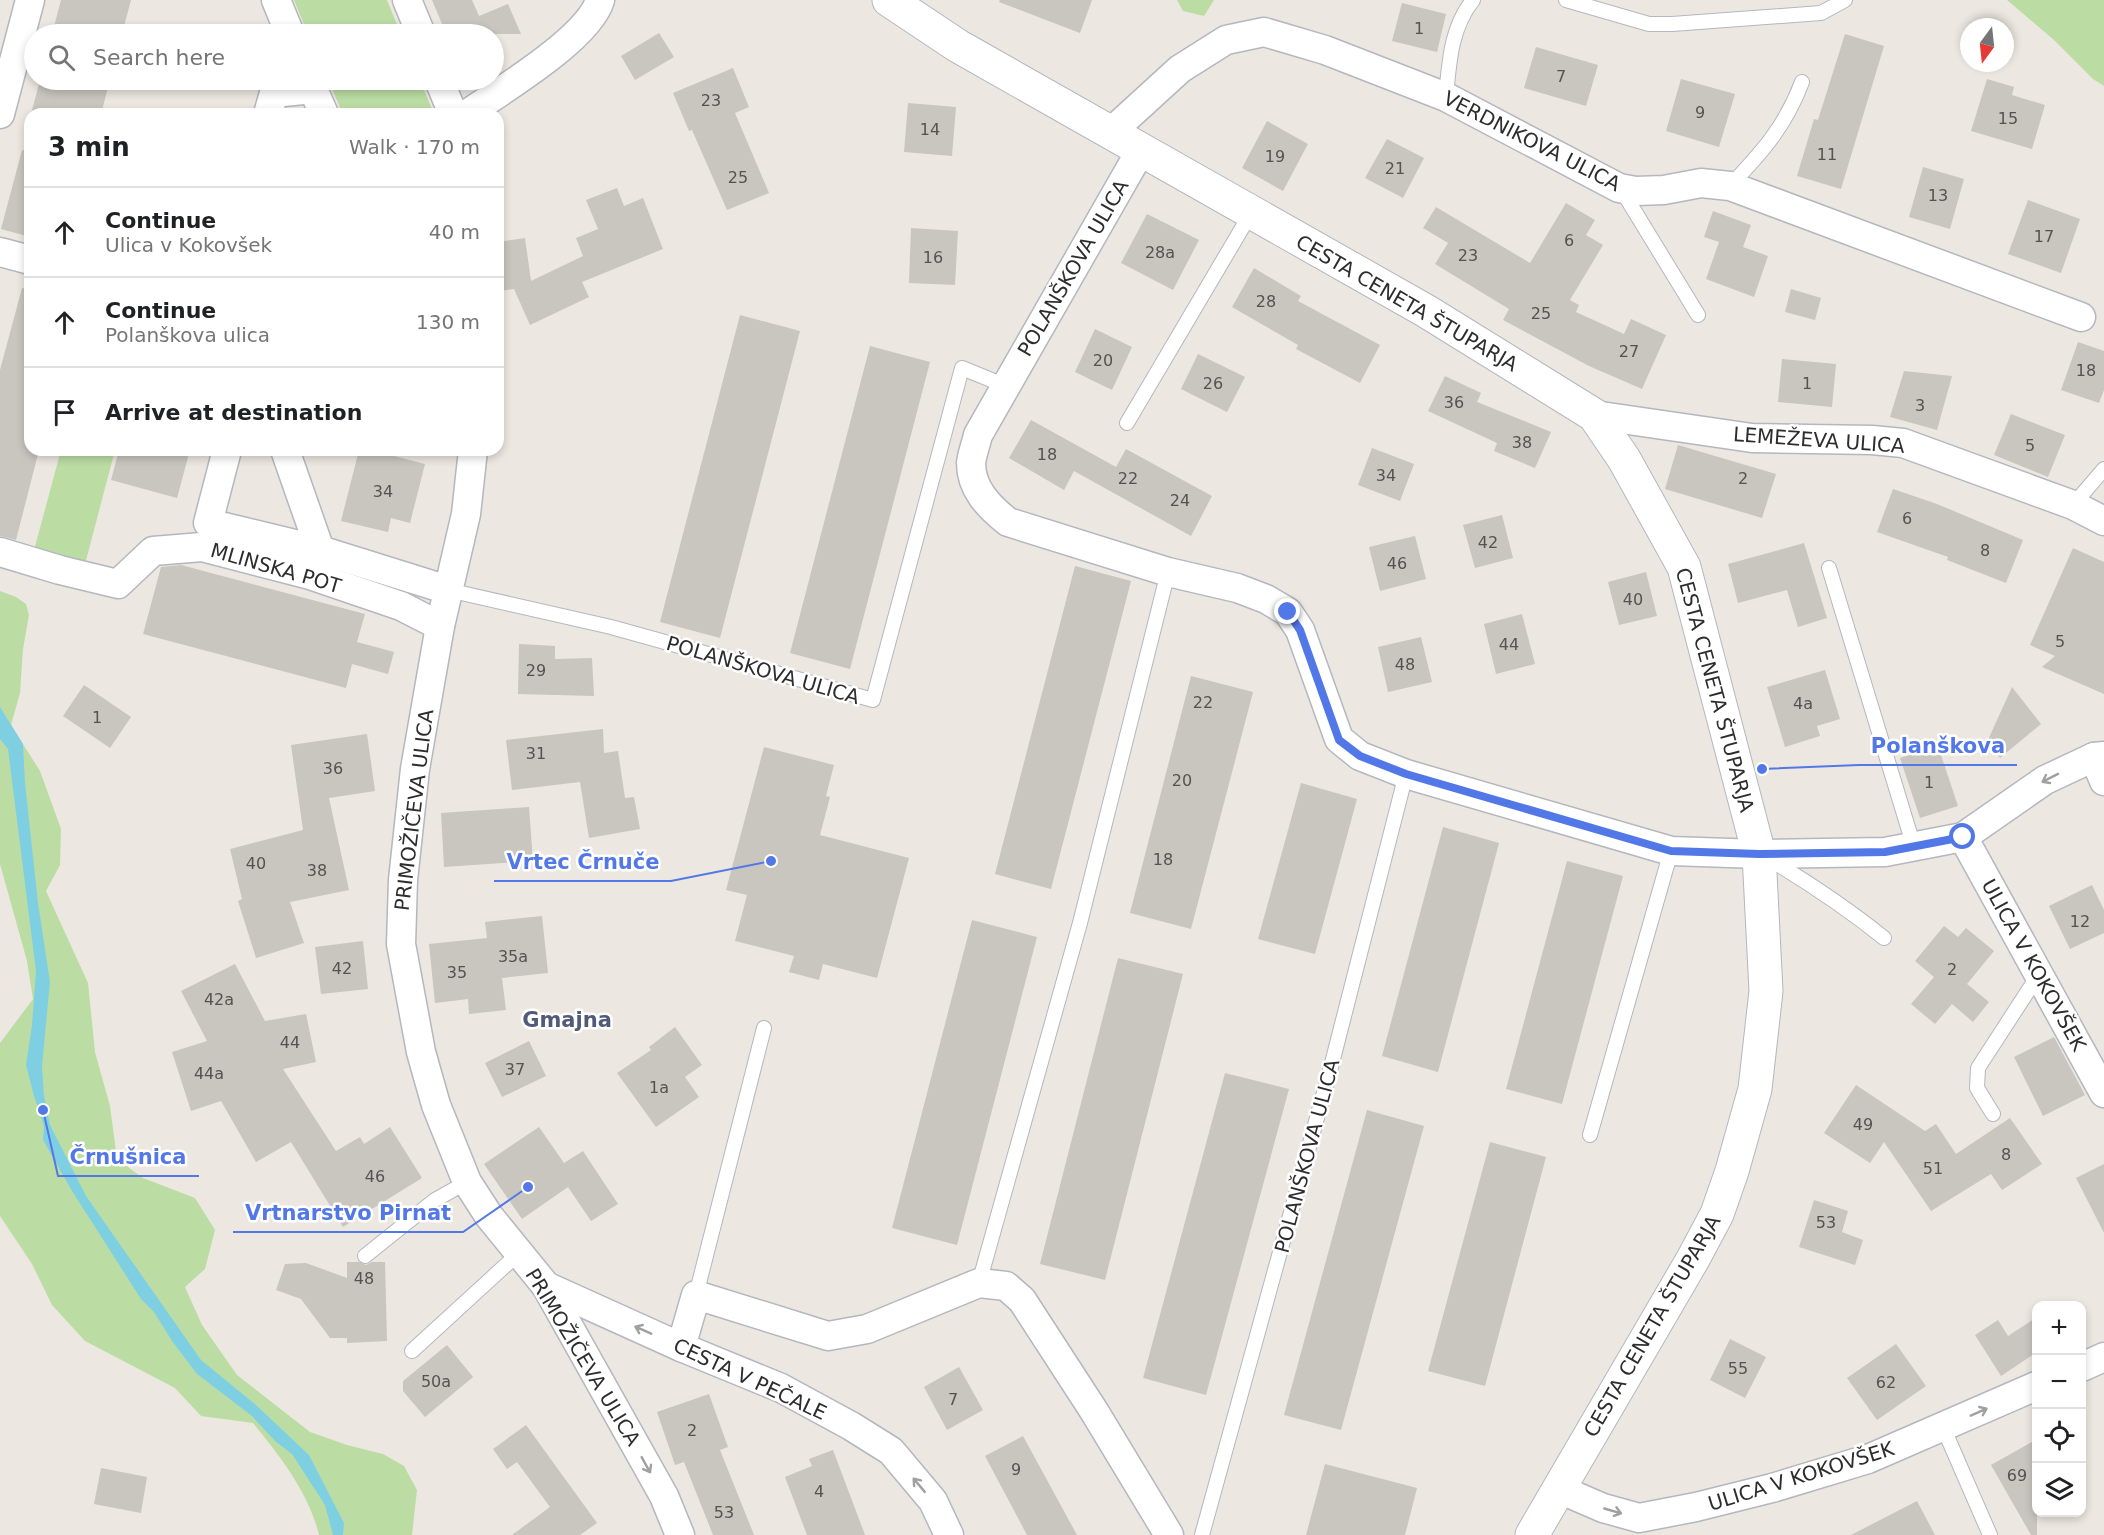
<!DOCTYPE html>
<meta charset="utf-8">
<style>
:root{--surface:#fff;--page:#f6f6f6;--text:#202124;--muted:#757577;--line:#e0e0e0}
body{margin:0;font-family:"DejaVu Sans",sans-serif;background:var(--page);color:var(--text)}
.controls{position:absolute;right:18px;bottom:18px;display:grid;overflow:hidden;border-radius:12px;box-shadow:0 3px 9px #0003}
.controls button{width:54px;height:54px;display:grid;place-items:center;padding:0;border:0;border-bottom:2px solid var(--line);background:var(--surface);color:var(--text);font:30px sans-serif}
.compass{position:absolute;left:1960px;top:18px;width:54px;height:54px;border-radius:50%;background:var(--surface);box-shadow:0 3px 9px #0003;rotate:195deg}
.stop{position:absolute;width:18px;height:18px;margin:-14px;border:4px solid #5278e8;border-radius:50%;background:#fff}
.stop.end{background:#5278e8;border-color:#fff;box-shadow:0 2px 6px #0008}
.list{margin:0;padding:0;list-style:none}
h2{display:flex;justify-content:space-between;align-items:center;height:78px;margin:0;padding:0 24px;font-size:26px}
h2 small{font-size:20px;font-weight:400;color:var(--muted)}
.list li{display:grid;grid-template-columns:39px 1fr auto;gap:18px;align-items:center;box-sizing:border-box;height:90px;padding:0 24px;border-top:2px solid var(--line)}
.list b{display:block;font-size:22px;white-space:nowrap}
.list p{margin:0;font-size:20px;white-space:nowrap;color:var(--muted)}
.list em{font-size:20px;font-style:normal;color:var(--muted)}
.icon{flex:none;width:33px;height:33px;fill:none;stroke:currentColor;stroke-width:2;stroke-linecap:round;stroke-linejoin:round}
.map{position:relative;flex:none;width:2104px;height:1535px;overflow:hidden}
.search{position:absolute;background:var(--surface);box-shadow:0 3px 9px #0003;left:24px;top:24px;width:480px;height:66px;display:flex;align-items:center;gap:15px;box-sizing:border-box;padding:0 21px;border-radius:33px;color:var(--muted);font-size:22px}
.panel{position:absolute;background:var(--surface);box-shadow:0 3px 9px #0003;left:24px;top:108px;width:480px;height:348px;border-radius:18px}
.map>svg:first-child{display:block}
.green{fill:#bbdda3}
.water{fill:#7fcfe3}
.building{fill:#c9c5bf}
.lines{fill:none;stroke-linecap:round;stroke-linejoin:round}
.lane-casing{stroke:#b4b7bf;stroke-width:16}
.street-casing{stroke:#b4b7bf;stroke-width:31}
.secondary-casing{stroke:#b4b7bf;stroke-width:35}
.lane{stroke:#fff;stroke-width:14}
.street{stroke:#fff;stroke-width:28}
.secondary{stroke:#fff;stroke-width:33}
.oneway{stroke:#a0a0a0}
.route{stroke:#5278e8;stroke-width:8}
.labels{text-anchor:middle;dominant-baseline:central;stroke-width:5;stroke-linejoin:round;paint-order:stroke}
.number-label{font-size:16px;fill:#545352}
.street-label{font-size:20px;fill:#2d2d2d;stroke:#fff}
.neighbourhood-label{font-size:21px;font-weight:bold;fill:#515b79;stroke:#fff}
.leader{fill:none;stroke:#5278e8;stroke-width:2}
.callout-dot{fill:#5278e8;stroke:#fff;stroke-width:2}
.callout-label{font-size:21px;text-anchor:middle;font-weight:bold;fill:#5278e8;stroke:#fff;stroke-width:5;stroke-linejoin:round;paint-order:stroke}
</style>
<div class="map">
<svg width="2104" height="1535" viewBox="0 0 2104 1535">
<rect width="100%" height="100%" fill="#ede7e1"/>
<g class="green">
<polygon points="294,0 387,0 401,34 308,34"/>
<polygon points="1177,0 1214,0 1204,16 1183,11"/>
<polygon points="2007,0 2104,0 2104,86 2093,79 2054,40"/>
<polygon points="328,80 420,80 434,114 343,114"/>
<polygon points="61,450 115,450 84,568 33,554"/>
<path d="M 0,591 L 16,597 L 26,604 L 29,615 L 23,649 L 20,693 L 11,725 L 40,771 L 61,829 L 60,865 L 46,891 L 88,983 L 95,1052 L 110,1106 L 117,1159 L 143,1178 L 195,1198 L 215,1230 L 205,1269 L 185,1287 L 202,1325 L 237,1375 L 310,1432 L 347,1445 L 383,1454 L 404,1466 L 417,1490 L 412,1535 L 319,1535 C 309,1493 280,1456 253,1423 L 201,1416 L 175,1388 L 85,1341 L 52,1305 L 32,1264 L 0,1216 L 0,1043 L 33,999 L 27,961 L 0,864 Z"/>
</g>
<polygon class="water" points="0,707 23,744 25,783 38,903 50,982 42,1066 44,1096 50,1125 86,1196 201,1360 256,1405 309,1455 344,1523 343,1535 333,1535 325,1505 292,1454 275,1441 252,1416 197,1374 172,1341 154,1312 141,1299 72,1191 43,1140 44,1126 34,1096 26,1065 32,1025 36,971 8,749 0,739"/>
<g class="building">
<polygon points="61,0 131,0 122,34 52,34"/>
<polygon points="432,0 472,0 479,16 508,4 521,34 437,34 445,31"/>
<polygon points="1000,0 1092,0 1080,33 999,2"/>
<polygon points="1402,3 1446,14 1437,52 1392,41"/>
<polygon points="659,33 674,57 635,80 621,56"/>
<polygon points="1845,34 1884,46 1841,189 1797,176 1814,119 1818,120"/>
<polygon points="1536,47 1598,65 1586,106 1524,88"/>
<polygon points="733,68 749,107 735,113 769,193 727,210 692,130 689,131 673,93"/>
<polygon points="1681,79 1735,94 1719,147 1666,131"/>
<polygon points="1987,79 2014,87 2012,95 2045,105 2032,149 1971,131"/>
<polygon points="40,80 110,80 101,114 31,114"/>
<polygon points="908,103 956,107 952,156 904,152"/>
<polygon points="1267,121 1308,144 1283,191 1242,168"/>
<polygon points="1387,139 1424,158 1403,198 1365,178"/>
<polygon points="22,150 30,151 30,237 1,229"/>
<polygon points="1923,167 1964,179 1950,229 1909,217"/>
<polygon points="617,188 624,206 643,198 663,249 582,282 589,297 530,325 514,289 498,291 498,242 525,238 531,281 583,256 576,238 598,229 586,200"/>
<polygon points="2028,200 2080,219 2061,273 2008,254"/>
<polygon points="1566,203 1595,220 1586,235 1603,245 1570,300 1579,305 1576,312 1624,334 1631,319 1666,335 1642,389 1589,366 1503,320 1509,309 1435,264 1448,243 1423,228 1436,207 1530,263"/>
<polygon points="1713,211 1751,225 1743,247 1768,256 1754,297 1706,279 1719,242 1704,237"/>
<polygon points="1147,214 1199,240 1173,290 1121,263"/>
<polygon points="911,228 958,231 955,285 909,283"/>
<polygon points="1254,268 1301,296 1298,301 1380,345 1360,383 1296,349 1298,345 1232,307"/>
<polygon points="22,288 30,289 30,450 39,450 16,540 0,536 0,370"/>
<polygon points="1791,289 1821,298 1815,320 1785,312"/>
<polygon points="740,315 800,331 720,638 660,622"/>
<polygon points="1095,329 1132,347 1112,390 1075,372"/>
<polygon points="2078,342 2104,351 2104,390 2099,403 2061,390"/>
<polygon points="870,346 930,362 850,669 790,653"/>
<polygon points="1198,354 1245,377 1227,412 1181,389"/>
<polygon points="1782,359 1836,364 1832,407 1778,402"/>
<polygon points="1904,371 1952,376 1937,430 1890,417"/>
<polygon points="1445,376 1481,393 1477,402 1551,432 1535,468 1494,451 1497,443 1428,411"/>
<polygon points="2011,414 2065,435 2048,477 1994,455"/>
<polygon points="1031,420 1116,467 1126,449 1212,496 1191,536 1074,471 1064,490 1009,458"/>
<polygon points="1678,445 1776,474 1762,518 1665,489"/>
<polygon points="1372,448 1414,464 1400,501 1358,485"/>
<polygon points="119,450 190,450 177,498 111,480"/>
<polygon points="359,450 371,450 425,464 410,523 391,518 388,532 341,521"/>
<polygon points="1893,489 1937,504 2023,540 2006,583 1947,560 1948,557 1877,532"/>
<polygon points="1502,515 1513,558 1475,568 1463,525"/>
<polygon points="1415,536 1426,579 1380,591 1369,547"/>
<polygon points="1804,543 1827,618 1798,627 1787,590 1738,603 1728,564"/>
<polygon points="2073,548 2104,562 2104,694 2042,667 2055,656 2030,645"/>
<polygon points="181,565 365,614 357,642 394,652 388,674 352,664 346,688 143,634 161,567"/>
<polygon points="1075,566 1131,581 1051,889 995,874"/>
<polygon points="1646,572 1657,616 1619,625 1608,582"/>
<polygon points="1522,614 1535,664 1496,674 1484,624"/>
<polygon points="1421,637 1432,682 1388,692 1378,647"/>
<polygon points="519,644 555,646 555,659 592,658 594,696 518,694"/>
<polygon points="1825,670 1840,719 1817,726 1820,736 1785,747 1767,687"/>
<polygon points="1191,676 1253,692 1191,929 1130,913"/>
<polygon points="84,685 131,717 110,748 63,716"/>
<polygon points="2012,687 2041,724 2000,758 1987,742"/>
<polygon points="603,729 604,753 618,751 625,798 634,797 640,829 589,838 580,782 512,790 506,740"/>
<polygon points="367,734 375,791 329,798 349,890 290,902 304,943 256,958 238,901 242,899 230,849 303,830 291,745"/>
<polygon points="1938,746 1958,806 1920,818 1900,758"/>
<polygon points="764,747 834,765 826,796 830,797 820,835 909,858 877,978 823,964 819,980 789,972 794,956 735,941 747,895 726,890"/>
<polygon points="1301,783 1357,799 1315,954 1258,939"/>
<polygon points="529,807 533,861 444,867 441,813"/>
<polygon points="1443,827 1499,843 1438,1072 1382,1056"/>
<polygon points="1567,861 1623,876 1562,1104 1506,1089"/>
<polygon points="2092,885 2104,910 2104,933 2070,949 2049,906"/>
<polygon points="542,916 548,973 502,978 506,1010 469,1014 468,999 435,1003 429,944 487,938 485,922"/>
<polygon points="972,920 1037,937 957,1245 892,1228"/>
<polygon points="1944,926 1958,937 1966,928 1994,951 1967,984 1989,1002 1973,1022 1952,1004 1935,1024 1911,1004 1934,977 1915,961"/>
<polygon points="363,941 368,989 321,994 315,947"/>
<polygon points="1118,958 1183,974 1105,1280 1040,1264"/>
<polygon points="235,964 265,1021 306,1014 316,1062 283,1069 336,1151 360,1137 364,1144 390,1127 422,1178 343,1227 291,1142 256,1162 221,1101 191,1111 172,1052 207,1041 181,991"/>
<polygon points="675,1027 702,1065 685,1077 699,1097 656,1127 617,1073 651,1050 649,1047"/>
<polygon points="2054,1037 2085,1095 2043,1116 2014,1057"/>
<polygon points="529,1041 546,1076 502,1097 485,1063"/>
<polygon points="1225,1073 1289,1089 1206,1395 1143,1378"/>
<polygon points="1856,1085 1925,1131 1936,1124 1956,1154 2010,1118 2042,1164 2002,1190 1991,1174 1931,1211 1884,1142 1870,1163 1824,1133"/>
<polygon points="1367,1110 1424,1126 1341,1430 1284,1415"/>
<polygon points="539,1127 564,1163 583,1151 618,1204 591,1221 568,1187 522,1219 484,1164"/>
<polygon points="1490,1142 1546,1157 1485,1386 1428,1371"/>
<polygon points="2104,1164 2104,1233 2076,1178"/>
<polygon points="1814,1200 1848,1211 1842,1232 1863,1240 1855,1265 1799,1247"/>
<polygon points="347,1262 359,1262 366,1265 372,1262 385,1262 387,1341 347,1343 347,1338 330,1338 301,1299 276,1290 285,1264 306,1263 347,1278"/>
<polygon points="2037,1317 2037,1352 2001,1376 1975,1335 1998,1320 2008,1336"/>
<polygon points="1730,1339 1766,1357 1745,1398 1710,1380"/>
<polygon points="1896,1344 1926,1386 1877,1420 1847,1378"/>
<polygon points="447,1345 473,1377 425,1417 403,1391 403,1381"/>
<polygon points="959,1367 983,1410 947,1430 924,1387"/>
<polygon points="709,1394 728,1447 720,1450 754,1535 713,1535 684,1462 675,1465 657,1412"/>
<polygon points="526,1425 597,1523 580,1535 512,1535 550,1507 517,1462 507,1469 493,1449"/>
<polygon points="1023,1436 1077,1535 1027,1535 985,1456"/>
<polygon points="2037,1439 2037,1535 2031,1535 1991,1465"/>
<polygon points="833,1450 865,1535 807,1535 785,1477 812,1466 809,1459"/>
<polygon points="1325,1464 1417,1488 1405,1535 1306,1535"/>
<polygon points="101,1468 147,1477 141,1513 94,1504"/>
<polygon points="1917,1501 1935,1535 1851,1535"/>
</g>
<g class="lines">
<defs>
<g id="lane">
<polyline points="1566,0 1649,24 1672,24 1821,13 1845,0"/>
<path d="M 1446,97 C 1449,63 1451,27 1473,0"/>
<path d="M 1730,186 C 1762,152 1785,127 1802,82"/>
<polyline points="1621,189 1698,315"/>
<polyline points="1127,423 1251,213"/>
<polyline points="2073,505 2104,469"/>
<polyline points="1829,568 1914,847"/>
<polyline points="448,590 611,627 873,700 962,368 1006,386"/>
<path d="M 1769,859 C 1809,883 1848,909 1884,938"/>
<polyline points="1993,1114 1977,1088 1978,1068 2039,974"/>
<polyline points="1590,1135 1671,851"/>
<polyline points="365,1256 435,1200 467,1182"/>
<polyline points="979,1283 1080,923 1168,572"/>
<polyline points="696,1295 764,1028"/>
<polyline points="412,1351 519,1253"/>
<polyline points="1943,1427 1990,1535"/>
<polyline points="1202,1535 1331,1067 1406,774"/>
</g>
<g id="street">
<polyline points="276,0 290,34"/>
<polyline points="407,0 421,34"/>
<polyline points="309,80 324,114"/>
<polyline points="439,80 453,114"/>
<polyline points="0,114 30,0"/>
<polyline points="268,114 274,93 313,89"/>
<path d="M 467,114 C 502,90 589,38 600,0"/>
<polyline points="1111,132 1180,69 1226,40 1264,32 1325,50 1446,97 1619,188 1636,191 1664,190 1701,183 1730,186 2081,317"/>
<path d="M 1141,150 L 978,435 C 976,444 972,454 971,463 C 971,489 989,507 1008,522 L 1168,572 L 1237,588 L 1266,599 L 1288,612 L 1300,630 L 1339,739 L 1360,756 L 1406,774 L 1671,851 L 1759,854 L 1885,852 L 1963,837 L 2045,780 L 2094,757 L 2104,756"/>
<polyline points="0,252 30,260"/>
<polyline points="1594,415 1752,438 1872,440 1903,443 2073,505 2104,521"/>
<polyline points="227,450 208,523 320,550"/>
<polyline points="285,450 320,550 448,590"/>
<polyline points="473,450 466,514 440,626 415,769 403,880 401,944 421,1052 436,1105 467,1182 489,1216 546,1286 664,1496 680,1535"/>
<polyline points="0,552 60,570 118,584 153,551 202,547 310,575 401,606 440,626"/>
<polyline points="2094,757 2104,781"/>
<polyline points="1963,837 2104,1093"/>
<polyline points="546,1286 681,1347 781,1388 851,1426 891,1451 933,1501 949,1535"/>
<polyline points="681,1347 696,1295 828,1336 867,1329 979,1283 1006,1286 1022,1300 1094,1411 1169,1535"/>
<polyline points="2082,1367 2104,1357"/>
<polyline points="1559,1489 1603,1508 1639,1518 1696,1507 1772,1488 1868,1459 2036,1386"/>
</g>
<polyline id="secondary" points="889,0 958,46 1426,311 1594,415 1624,459 1684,567 1759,854 1766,991 1755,1089 1732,1171 1717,1214 1693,1259 1532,1535"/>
</defs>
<use href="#lane" class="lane-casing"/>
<use href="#street" class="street-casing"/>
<use href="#secondary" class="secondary-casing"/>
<use href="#lane" class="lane"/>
<use href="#street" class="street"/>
<use href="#secondary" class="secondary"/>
</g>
<defs><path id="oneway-shaft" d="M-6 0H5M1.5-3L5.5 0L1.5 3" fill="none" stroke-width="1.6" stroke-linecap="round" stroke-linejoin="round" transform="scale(1.5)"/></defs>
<g class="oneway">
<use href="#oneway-shaft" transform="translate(2050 778) rotate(153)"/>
<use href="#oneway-shaft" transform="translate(643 1330) rotate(-156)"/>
<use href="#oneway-shaft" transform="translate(1979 1412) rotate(-24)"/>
<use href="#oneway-shaft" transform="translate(646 1465) rotate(61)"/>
<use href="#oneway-shaft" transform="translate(919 1485) rotate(-130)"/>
<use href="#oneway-shaft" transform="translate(1613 1511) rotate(16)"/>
</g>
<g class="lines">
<polyline class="route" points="1288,612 1300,630 1339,740 1360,756 1406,774 1671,851 1759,854 1885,852 1963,837"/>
</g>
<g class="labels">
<g class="number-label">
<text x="1419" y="28">1</text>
<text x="1561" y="76">7</text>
<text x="711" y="100">23</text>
<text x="1700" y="112">9</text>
<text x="2008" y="118">15</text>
<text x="930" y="129">14</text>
<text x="1827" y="154">11</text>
<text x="1275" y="156">19</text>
<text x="1395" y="168">21</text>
<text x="738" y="177">25</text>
<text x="1938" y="195">13</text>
<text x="2044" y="236">17</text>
<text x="1569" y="240">6</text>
<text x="1160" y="252">28a</text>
<text x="1468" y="255">23</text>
<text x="933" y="257">16</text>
<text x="1266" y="301">28</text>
<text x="1541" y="313">25</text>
<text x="1629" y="351">27</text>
<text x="1103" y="360">20</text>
<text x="2086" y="370">18</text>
<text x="1213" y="383">26</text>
<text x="1807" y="383">1</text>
<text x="1454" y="402">36</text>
<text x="1920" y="405">3</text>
<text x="1522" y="442">38</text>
<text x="2030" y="445">5</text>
<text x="1047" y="454">18</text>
<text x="1386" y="475">34</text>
<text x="1128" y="478">22</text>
<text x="1743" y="478">2</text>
<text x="383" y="491">34</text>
<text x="1180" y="500">24</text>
<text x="1907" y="518">6</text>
<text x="1488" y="542">42</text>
<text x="1985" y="550">8</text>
<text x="1397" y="563">46</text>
<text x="1633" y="599">40</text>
<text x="2060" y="641">5</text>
<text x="1509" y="644">44</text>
<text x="1405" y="664">48</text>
<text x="536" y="670">29</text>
<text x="1203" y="702">22</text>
<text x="1803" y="703">4a</text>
<text x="97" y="717">1</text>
<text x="536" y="753">31</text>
<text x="333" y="768">36</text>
<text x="1182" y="780">20</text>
<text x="1929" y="782">1</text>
<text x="1163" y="859">18</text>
<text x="256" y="863">40</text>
<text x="317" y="870">38</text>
<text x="2080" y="921">12</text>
<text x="513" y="956">35a</text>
<text x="342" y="968">42</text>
<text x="1952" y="969">2</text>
<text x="457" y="972">35</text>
<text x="219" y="999">42a</text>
<text x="290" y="1042">44</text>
<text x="515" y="1069">37</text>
<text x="209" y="1073">44a</text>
<text x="659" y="1087">1a</text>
<text x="1863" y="1124">49</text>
<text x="2006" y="1154">8</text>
<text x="1933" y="1168">51</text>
<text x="375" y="1176">46</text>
<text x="1826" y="1222">53</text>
<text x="364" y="1278">48</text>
<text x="1738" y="1368">55</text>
<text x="436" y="1381">50a</text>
<text x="1886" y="1382">62</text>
<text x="953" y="1399">7</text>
<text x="692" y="1430">2</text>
<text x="1016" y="1469">9</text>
<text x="2017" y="1475">69</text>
<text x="819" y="1491">4</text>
<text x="724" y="1512">53</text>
</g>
<g class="street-label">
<text transform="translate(1532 141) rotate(27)">VERDNIKOVA ULICA</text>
<text transform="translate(1073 268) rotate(-60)">POLANŠKOVA ULICA</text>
<text transform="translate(1407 303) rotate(30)">CESTA CENETA ŠTUPARJA</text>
<text transform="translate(1819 440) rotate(4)">LEMEŽEVA ULICA</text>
<text transform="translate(276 568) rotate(16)">MLINSKA POT</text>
<text transform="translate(763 670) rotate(16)">POLANŠKOVA ULICA</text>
<text transform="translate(1715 690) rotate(75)">CESTA CENETA ŠTUPARJA</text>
<text transform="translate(414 810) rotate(-83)">PRIMOŽIČEVA ULICA</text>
<text transform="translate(2034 965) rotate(61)">ULICA V KOKOVŠEK</text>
<text transform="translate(1307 1156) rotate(-75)">POLANŠKOVA ULICA</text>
<text transform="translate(1652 1326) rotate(-60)">CESTA CENETA ŠTUPARJA</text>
<text transform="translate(583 1357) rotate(59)">PRIMOŽIČEVA ULICA</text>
<text transform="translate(750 1379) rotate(25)">CESTA V PEČALE</text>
<text transform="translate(1801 1476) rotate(-17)">ULICA V KOKOVŠEK</text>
</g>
<g class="neighbourhood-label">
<text x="567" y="1020">Gmajna</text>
</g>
</g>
<path class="leader" d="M1762 769L1859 765H2017M771 861L671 881H494M43 1110L58 1176H199M528 1187L463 1232H233"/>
<g class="callout-dot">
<circle cx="1762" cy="769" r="6"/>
<circle cx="771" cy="861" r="6"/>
<circle cx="43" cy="1110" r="6"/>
<circle cx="528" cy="1187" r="6"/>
</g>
<g class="callout-label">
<text x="1938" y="753">Polanškova</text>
<text x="583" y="869">Vrtec Črnuče</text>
<text x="128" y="1164">Črnušnica</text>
<text x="348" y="1220">Vrtnarstvo Pirnat</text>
</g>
</svg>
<div class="controls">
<button>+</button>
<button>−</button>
<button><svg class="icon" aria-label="locate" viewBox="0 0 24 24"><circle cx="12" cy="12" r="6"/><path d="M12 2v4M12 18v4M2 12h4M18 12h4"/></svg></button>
<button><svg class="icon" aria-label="layers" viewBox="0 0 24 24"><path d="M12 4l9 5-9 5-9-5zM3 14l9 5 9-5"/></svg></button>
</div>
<svg class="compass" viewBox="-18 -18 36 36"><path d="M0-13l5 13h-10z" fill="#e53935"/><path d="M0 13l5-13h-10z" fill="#757577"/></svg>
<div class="stop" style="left:1963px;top:837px"></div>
<div class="stop end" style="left:1288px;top:612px"></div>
<div class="search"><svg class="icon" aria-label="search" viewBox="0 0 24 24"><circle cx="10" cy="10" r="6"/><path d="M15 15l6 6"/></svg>Search here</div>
<section class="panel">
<h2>3 min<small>Walk · 170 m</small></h2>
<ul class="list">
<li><svg class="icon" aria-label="ahead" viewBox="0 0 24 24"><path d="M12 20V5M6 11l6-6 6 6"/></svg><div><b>Continue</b><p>Ulica v Kokovšek</p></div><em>40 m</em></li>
<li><svg class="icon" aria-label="ahead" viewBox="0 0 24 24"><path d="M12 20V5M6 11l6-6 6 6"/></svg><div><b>Continue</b><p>Polanškova ulica</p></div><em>130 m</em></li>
<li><svg class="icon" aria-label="arrive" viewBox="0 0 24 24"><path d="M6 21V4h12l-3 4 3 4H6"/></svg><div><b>Arrive at destination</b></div></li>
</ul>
</section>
</div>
